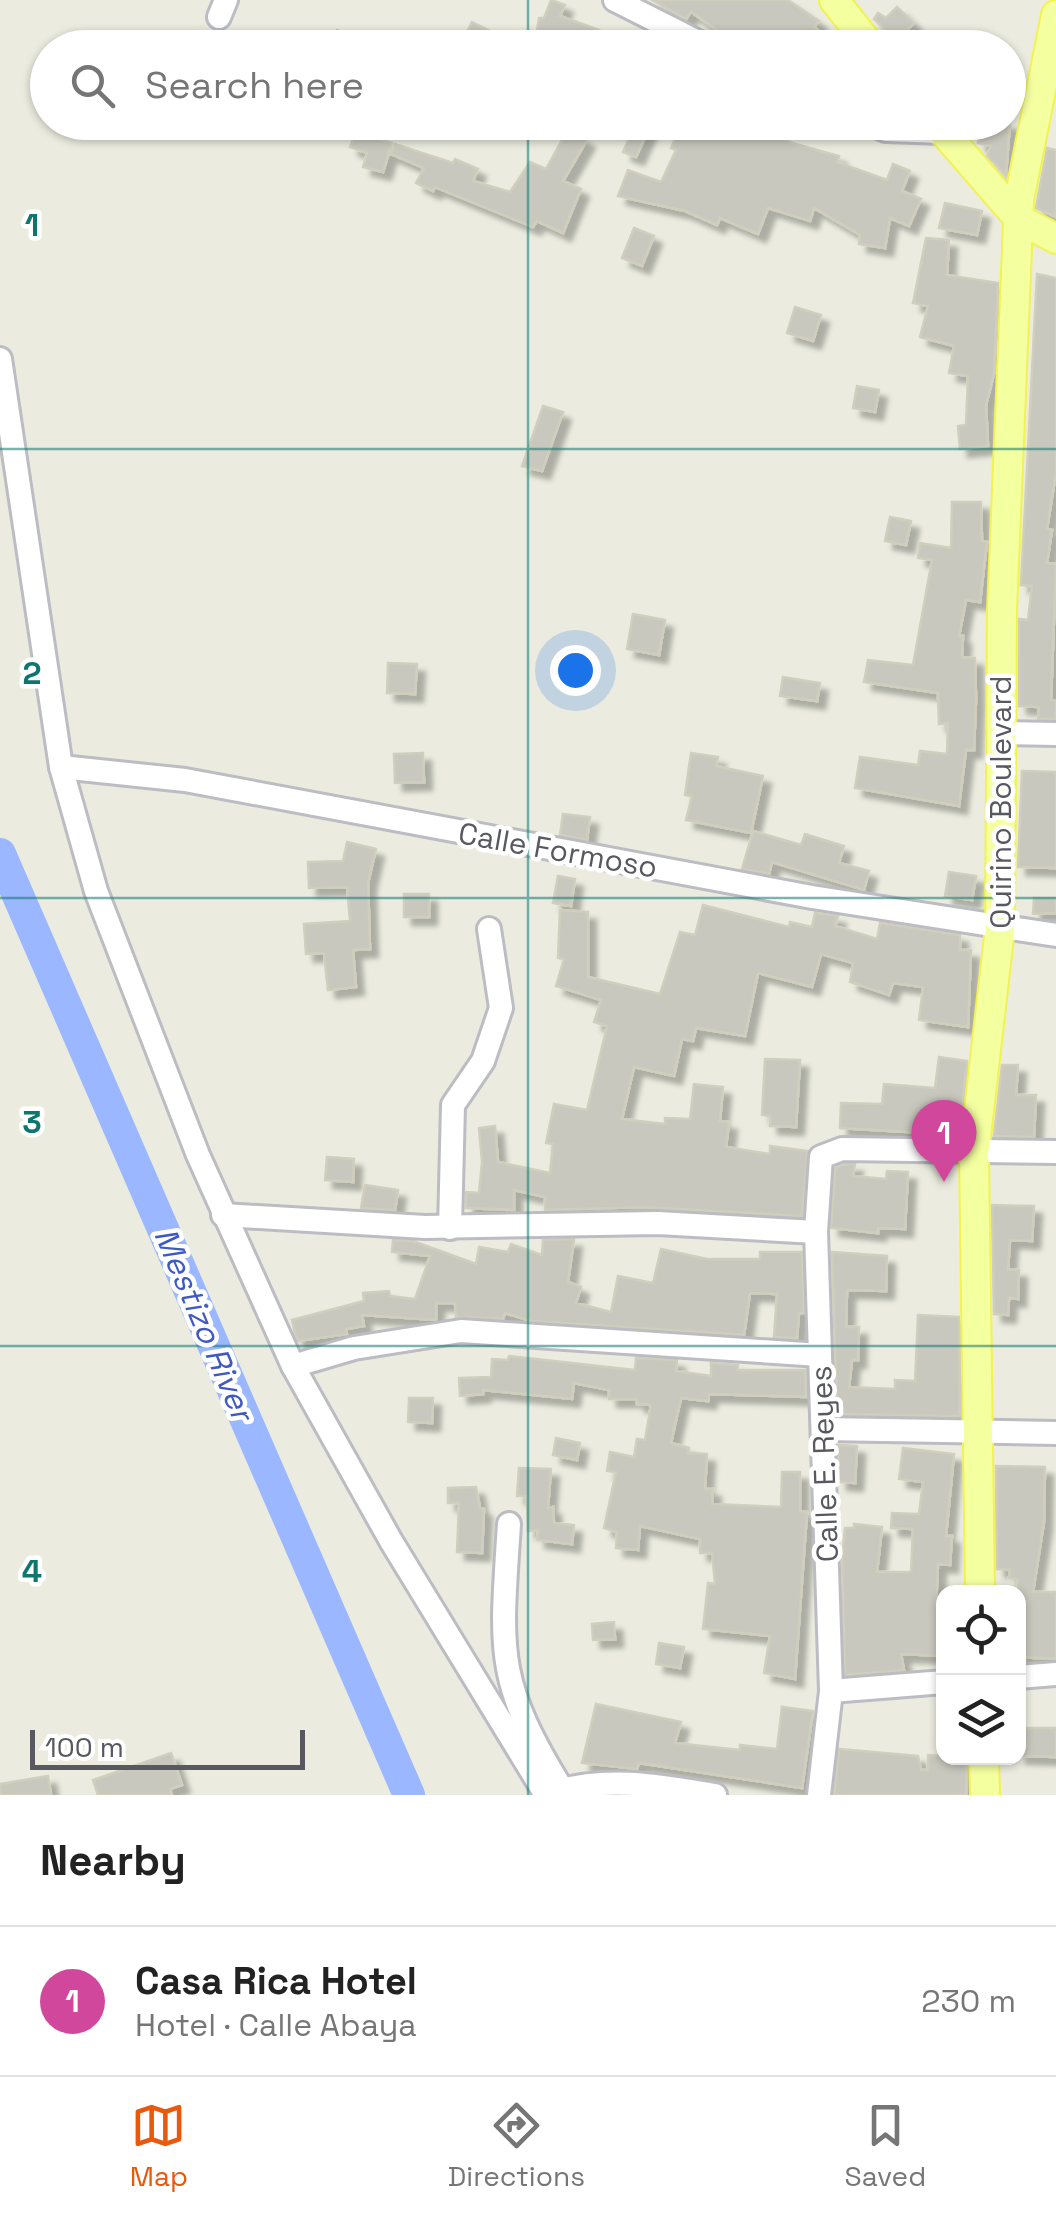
<!DOCTYPE html>
<meta charset="utf-8">
<style>
:root{--surface:#fff;--page:#f2f2f2;--text:#222;--muted:#767676;--line:#e0e0e0;--accent:#ea580c}
body{margin:0;font-family:"Space Grotesk",sans-serif;background:var(--page);color:var(--text)}
.controls{position:absolute;right:30px;bottom:30px;display:grid;overflow:hidden;border-radius:20px;box-shadow:0 2px 8px #0004}
.controls button{width:90px;height:90px;display:grid;place-items:center;padding:0;border:0;border-bottom:2px solid var(--line);background:var(--surface);color:var(--text);font:50px sans-serif}
.scale{position:absolute;left:30px;bottom:25px;width:275px;box-sizing:border-box;padding-left:10px;border:5px solid #585960;border-top:0;font-size:28px;line-height:35px;white-space:nowrap;color:#585960;-webkit-text-stroke:8px #fff;paint-order:stroke}
.you{position:absolute;left:575px;top:670px;width:35px;height:35px;margin:-25px;border:8px solid #fff;border-radius:50%;background:#1a73e8;box-shadow:0 0 0 15px #1a73e833}
.badge{display:grid;place-items:center;width:65px;height:65px;border-radius:50%;background:var(--accent);color:#fff;font-size:32px;font-weight:700}
.pin{position:absolute;translate:-50% -82px;filter:drop-shadow(0 2px 5px #0008)}
.pin::after{content:'';position:absolute;top:52px;width:35px;height:30px;background:inherit;clip-path:polygon(0 0,100% 0,50% 100%)}
.list{margin:0;padding:0;list-style:none}
h2{display:flex;justify-content:space-between;align-items:center;height:130px;margin:0;padding:0 40px;font-size:42px}
h2 small{font-size:32px;font-weight:400;color:var(--muted)}
.list li{display:grid;grid-template-columns:65px 1fr auto;gap:30px;align-items:center;box-sizing:border-box;height:150px;padding:0 40px;border-top:2px solid var(--line)}
.list b{display:block;font-size:38px;white-space:nowrap}
.list p{margin:0;font-size:32px;white-space:nowrap;color:var(--muted)}
.list em{font-size:32px;font-style:normal;color:var(--muted)}
.icon{flex:none;width:55px;height:55px;fill:none;stroke:currentColor;stroke-width:2;stroke-linecap:round;stroke-linejoin:round}
.map{position:relative;flex:none;width:1056px;height:1795px;overflow:hidden}
.search{position:absolute;background:var(--surface);box-shadow:0 2px 8px #0004;left:30px;right:30px;top:30px;height:110px;display:flex;align-items:center;gap:25px;box-sizing:border-box;padding:0 35px;border-radius:55px;color:var(--muted);font-size:38px}
.sheet{height:280px;background:var(--surface)}
nav{display:flex;justify-content:space-around;align-items:center;box-sizing:border-box;height:140px;border-top:2px solid var(--line);background:var(--surface);font-size:28px;color:var(--muted)}
nav a{display:grid;justify-items:center;gap:5px}
nav .on{color:var(--accent)}
.map>svg:first-child{display:block}
.lines{fill:none;stroke-linecap:round;stroke-linejoin:round}
.river{stroke:#9bb7ff;stroke-width:32}
.building{fill:#c8c8be;stroke:#d0cfbd;stroke-width:2.5;filter:url(#shadow)}
.minor-casing{stroke:#bcbcc3;stroke-width:28}
.major-casing{stroke:#f2f251;stroke-width:32}
.minor{stroke:#fff;stroke-width:22}
.major{stroke:#f4ffa0;stroke-width:28}
.grid{fill:none;stroke:#0f766e;stroke-width:2.5;stroke-opacity:0.55}
.labels{text-anchor:middle;dominant-baseline:central;stroke-width:9;stroke-linejoin:round;paint-order:stroke}
.street-label{font-size:30px;fill:#585960;stroke:#fff}
.water-label{font-size:32px;font-style:italic;fill:#3e59c3;stroke:#fff}
.grid-label{font-size:32px;text-anchor:middle;font-weight:bold;fill:#0f766e;stroke:#fff;stroke-width:9;stroke-linejoin:round;paint-order:stroke}
</style>
<div class="map">
<svg width="1056" height="1795" viewBox="0 0 1056 1795">
<defs>
<filter id="shadow"><feDropShadow dx="8" dy="8" stdDeviation="2.5" flood-color="#0004"/></filter>
</defs>
<rect width="100%" height="100%" fill="#ebecdf"/>
<g class="lines">
<polyline class="river" points="0,854 409,1795"/>
</g>
<g class="building">
<polygon points="551,0 565,5 560,16 599,30 593,48 534,48 539,18 544,18"/>
<polygon points="652,0 788,0 819,21 814,27 841,48 743,48 691,12 686,19"/>
<polygon points="897,7 914,23 906,31 932,48 904,48 874,19 878,13 886,18"/>
<polygon points="472,22 525,48 459,48"/>
<polygon points="337,30 381,46 381,48 330,48"/>
<polygon points="606,122 652,122 636,157 623,152 631,134"/>
<polygon points="658,122 768,122 765,129 792,143 839,156 837,162 887,180 893,164 910,171 902,191 921,199 909,226 890,218 885,248 859,244 860,235 814,208 810,221 768,208 758,234 720,218 717,225 685,211 618,196 628,170 661,182 676,150 671,148 677,134"/>
<polygon points="983,122 1010,122 1006,175 987,156 991,146 978,143"/>
<polygon points="568,129 587,140 563,181 581,189 563,233 537,221 533,227 435,187 433,191 416,183 424,168 391,154 395,144 453,163 455,159 478,169 473,181 510,192 530,162 546,169"/>
<polygon points="356,131 392,143 383,172 363,167 367,153 350,147"/>
<polygon points="1047,148 1056,150 1056,217 1036,208"/>
<polygon points="945,203 982,211 977,235 939,228"/>
<polygon points="634,228 654,236 642,266 622,258"/>
<polygon points="926,238 949,240 947,275 998,283 994,374 986,405 988,446 960,449 958,426 966,425 968,376 949,373 954,346 920,337 928,306 913,303"/>
<polygon points="1037,274 1056,278 1056,472 1047,529 1052,530 1047,563 1056,564 1051,700 1056,701 1056,719 1038,719 1039,707 1019,706 1019,619 1028,620 1032,586 1021,585"/>
<polygon points="795,307 821,315 813,341 787,333"/>
<polygon points="857,386 879,390 875,412 853,408"/>
<polygon points="543,406 563,412 542,471 522,466"/>
<polygon points="952,502 981,502 982,541 987,542 980,602 966,600 959,636 963,636 962,657 975,658 976,699 974,750 966,750 959,806 855,788 860,757 918,765 920,751 947,754 948,723 939,724 938,693 864,682 868,660 913,665 932,560 918,558 920,543 951,548"/>
<polygon points="890,517 911,521 906,545 885,541"/>
<polygon points="633,614 665,620 659,655 627,649"/>
<polygon points="388,663 417,664 415,694 387,693"/>
<polygon points="783,677 820,683 817,701 780,696"/>
<polygon points="423,753 424,782 395,783 394,754"/>
<polygon points="691,753 718,757 716,766 763,776 751,833 686,820 692,796 685,795"/>
<polygon points="1022,771 1056,772 1056,868 1018,867"/>
<polygon points="563,814 590,817 587,840 560,835"/>
<polygon points="753,831 801,845 805,834 844,846 839,863 869,871 864,890 772,862 769,874 742,869"/>
<polygon points="347,842 376,849 368,883 370,949 353,950 356,987 328,990 324,953 306,954 304,924 350,921 347,887 309,888 308,862 343,861"/>
<polygon points="949,872 976,876 972,900 945,896"/>
<polygon points="558,876 575,879 571,906 553,903"/>
<rect x="404" y="894" width="25" height="23"/>
<polygon points="1034,898 1056,898 1056,913 1033,914"/>
<polygon points="703,905 789,927 790,922 812,927 815,913 838,916 835,926 877,939 880,923 960,935 960,950 971,950 968,1027 919,1020 923,987 893,983 889,995 850,982 853,963 821,954 812,987 758,973 745,1036 696,1028 693,1041 682,1039 674,1076 634,1067 622,1119 665,1124 665,1118 690,1119 694,1084 723,1087 720,1121 729,1122 726,1147 770,1154 770,1146 808,1151 802,1216 644,1207 545,1210 545,1197 514,1190 514,1210 466,1208 466,1192 479,1193 482,1162 479,1128 495,1126 498,1162 550,1173 553,1144 546,1143 554,1104 587,1110 607,1026 594,1022 601,1000 556,986 564,959 558,958 560,910 588,912 588,977 660,994 680,932 695,935"/>
<polygon points="939,1057 967,1061 959,1135 840,1128 841,1103 882,1104 884,1084 935,1088"/>
<polygon points="765,1059 800,1060 796,1127 770,1126 770,1116 762,1115"/>
<polygon points="1002,1065 1018,1065 1016,1095 1036,1095 1034,1137 994,1136"/>
<polygon points="327,1157 354,1159 353,1182 325,1180"/>
<polygon points="845,1164 855,1164 853,1176 886,1179 887,1171 908,1172 905,1229 878,1228 878,1233 831,1228 835,1168"/>
<polygon points="365,1185 398,1190 395,1210 361,1208"/>
<polygon points="992,1205 1034,1206 1032,1241 1010,1240 1008,1269 1019,1270 1018,1299 1009,1298 1008,1315 994,1314"/>
<polygon points="574,1239 568,1282 581,1287 576,1303 611,1312 618,1276 653,1283 661,1249 707,1259 760,1259 760,1252 802,1252 804,1313 799,1313 797,1338 774,1337 777,1294 750,1293 744,1335 531,1321 505,1313 503,1319 456,1317 455,1303 436,1303 436,1320 362,1315 364,1326 346,1329 347,1334 298,1341 295,1334 292,1320 364,1301 363,1293 389,1291 390,1296 415,1299 430,1256 392,1252 393,1240 413,1241 476,1264 479,1247 508,1252 511,1244 542,1255 543,1240"/>
<polygon points="832,1252 887,1256 886,1291 847,1290 846,1327 859,1327 858,1360 852,1360 849,1387 895,1389 895,1380 915,1381 918,1315 959,1317 960,1416 837,1414"/>
<polygon points="509,1356 635,1370 636,1358 677,1360 676,1371 711,1376 711,1363 738,1365 737,1370 806,1370 806,1397 709,1394 708,1401 681,1398 671,1443 689,1448 688,1453 707,1454 705,1489 713,1489 712,1504 781,1507 782,1472 800,1472 800,1511 807,1512 795,1679 764,1673 770,1636 703,1629 708,1583 715,1584 712,1553 700,1553 700,1539 640,1526 638,1550 616,1548 617,1532 604,1528 616,1472 607,1471 610,1452 634,1457 637,1439 645,1440 651,1405 637,1404 637,1399 609,1399 609,1390 574,1383 572,1399 483,1390 483,1394 460,1396 459,1378 491,1377 492,1359 508,1360"/>
<polygon points="409,1398 433,1398 432,1423 408,1422"/>
<polygon points="556,1438 580,1443 577,1460 553,1455"/>
<polygon points="838,1445 857,1446 855,1483 839,1482"/>
<polygon points="903,1448 954,1454 946,1536 952,1536 950,1565 938,1564 936,1607 944,1608 944,1656 901,1654 904,1670 845,1675 842,1557 845,1528 854,1528 854,1524 882,1527 877,1572 911,1572 913,1529 891,1528 892,1513 919,1514 923,1482 899,1479"/>
<polygon points="996,1466 1045,1467 1044,1522 1033,1592 1056,1592 1056,1659 1018,1657 1018,1579 1009,1578 1010,1570 997,1569"/>
<polygon points="519,1468 551,1469 548,1508 553,1507 554,1523 574,1525 572,1544 537,1540 538,1530 528,1531 527,1496 517,1496"/>
<polygon points="476,1487 480,1508 484,1509 482,1553 457,1552 459,1503 448,1503 448,1488"/>
<polygon points="614,1622 615,1639 593,1640 592,1624"/>
<polygon points="659,1643 684,1647 680,1668 656,1664"/>
<polygon points="596,1704 681,1722 675,1743 740,1750 740,1745 777,1749 782,1707 813,1711 802,1788 639,1763 637,1769 582,1763"/>
<polygon points="1018,1728 1056,1728 1056,1757 1018,1756"/>
<polygon points="839,1749 918,1756 921,1770 928,1770 928,1755 967,1758 966,1795 834,1795"/>
<polygon points="171,1753 182,1785 170,1789 172,1795 98,1795 93,1780"/>
<polygon points="48,1776 51,1795 0,1795 0,1784"/>
</g>
<g class="lines">
<defs>
<g id="minor">
<polyline points="615,0 710,48"/>
<polyline points="219,17 226,0"/>
<polyline points="867,122 886,130 943,132"/>
<polyline points="0,359 61,767 96,891 198,1155 293,1366 391,1541 546,1795"/>
<polyline points="999,733 1056,734"/>
<polyline points="61,767 185,780 812,897 1056,935"/>
<polyline points="223,1215 425,1227 658,1223 816,1232"/>
<polyline points="450,1228 453,1105 483,1061 501,1008 489,929"/>
<polyline points="293,1366 354,1348 461,1331 820,1355"/>
<polyline points="823,1429 1056,1433"/>
<path d="M 509,1524 C 501,1650 494,1679 562,1789"/>
<polyline points="1018,1677 1056,1674"/>
<polyline points="831,1691 944,1682"/>
<path d="M 550,1794 C 603,1775 661,1786 715,1795"/>
<polyline points="819,1795 831,1691 816,1232 821,1157 842,1149 1056,1152"/>
</g>
<g id="major">
<polyline points="834,0 872,48"/>
<polyline points="935,122 1019,219 1056,239"/>
<polyline points="980,1592 974,1154 1000,928 1002,610 1019,200 1056,15"/>
<polyline points="984,1758 985,1795"/>
</g>
</defs>
<use href="#minor" class="minor-casing"/>
<use href="#major" class="major-casing"/>
<use href="#minor" class="minor"/>
<use href="#major" class="major"/>
</g>
<path class="grid" d="M 528,0 L 528,48M 528,122 L 528,1795M 0,449 L 1056,449M 0,898 L 1056,898M 0,1346 L 1056,1346"/>
<g class="labels">
<g class="street-label">
<text transform="translate(1000 802) rotate(-90)">Quirino Boulevard</text>
<text transform="translate(558 850) rotate(10)">Calle Formoso</text>
<text transform="translate(824 1464) rotate(-92)">Calle E. Reyes</text>
</g>
<g class="water-label">
<text transform="translate(204 1324) rotate(67)">Mestizo River</text>
</g>
</g>
<g class="grid-label">
<text x="32" y="236">1</text>
<text x="32" y="684">2</text>
<text x="32" y="1133">3</text>
<text x="32" y="1582">4</text>
</g>
</svg>
<div class="controls">
<button><svg class="icon" aria-label="locate" viewBox="0 0 24 24"><circle cx="12" cy="12" r="6"/><path d="M12 2v4M12 18v4M2 12h4M18 12h4"/></svg></button>
<button><svg class="icon" aria-label="layers" viewBox="0 0 24 24"><path d="M12 4l9 5-9 5-9-5zM3 14l9 5 9-5"/></svg></button>
</div>
<div class="scale">100 m</div>
<div class="you"></div>
<div class="pin badge" style="left:944px;top:1182px;background:#d1479c">1</div>
<div class="search"><svg class="icon" aria-label="search" viewBox="0 0 24 24"><circle cx="10" cy="10" r="6"/><path d="M15 15l6 6"/></svg>Search here</div>
</div>
<section class="sheet">
<h2>Nearby<small></small></h2>
<ul class="list">
<li><span class="badge" style="background:#d1479c">1</span><div><b>Casa Rica Hotel</b><p>Hotel · Calle Abaya</p></div><em>230 m</em></li>
</ul>
</section>
<nav>
<a class="on"><svg class="icon" aria-label="map" viewBox="0 0 24 24"><path d="M3 6l6-2 6 2 6-2v14l-6 2-6-2-6 2zM9 4v14M15 6v14"/></svg>Map</a>
<a><svg class="icon" aria-label="directions" viewBox="0 0 24 24"><path d="M12 3l9 9-9 9-9-9zM9 14v-3h6M13 9l2 2-2 2"/></svg>Directions</a>
<a><svg class="icon" aria-label="saved" viewBox="0 0 24 24"><path d="M7 4h10v16l-5-4-5 4z"/></svg>Saved</a>
</nav>
